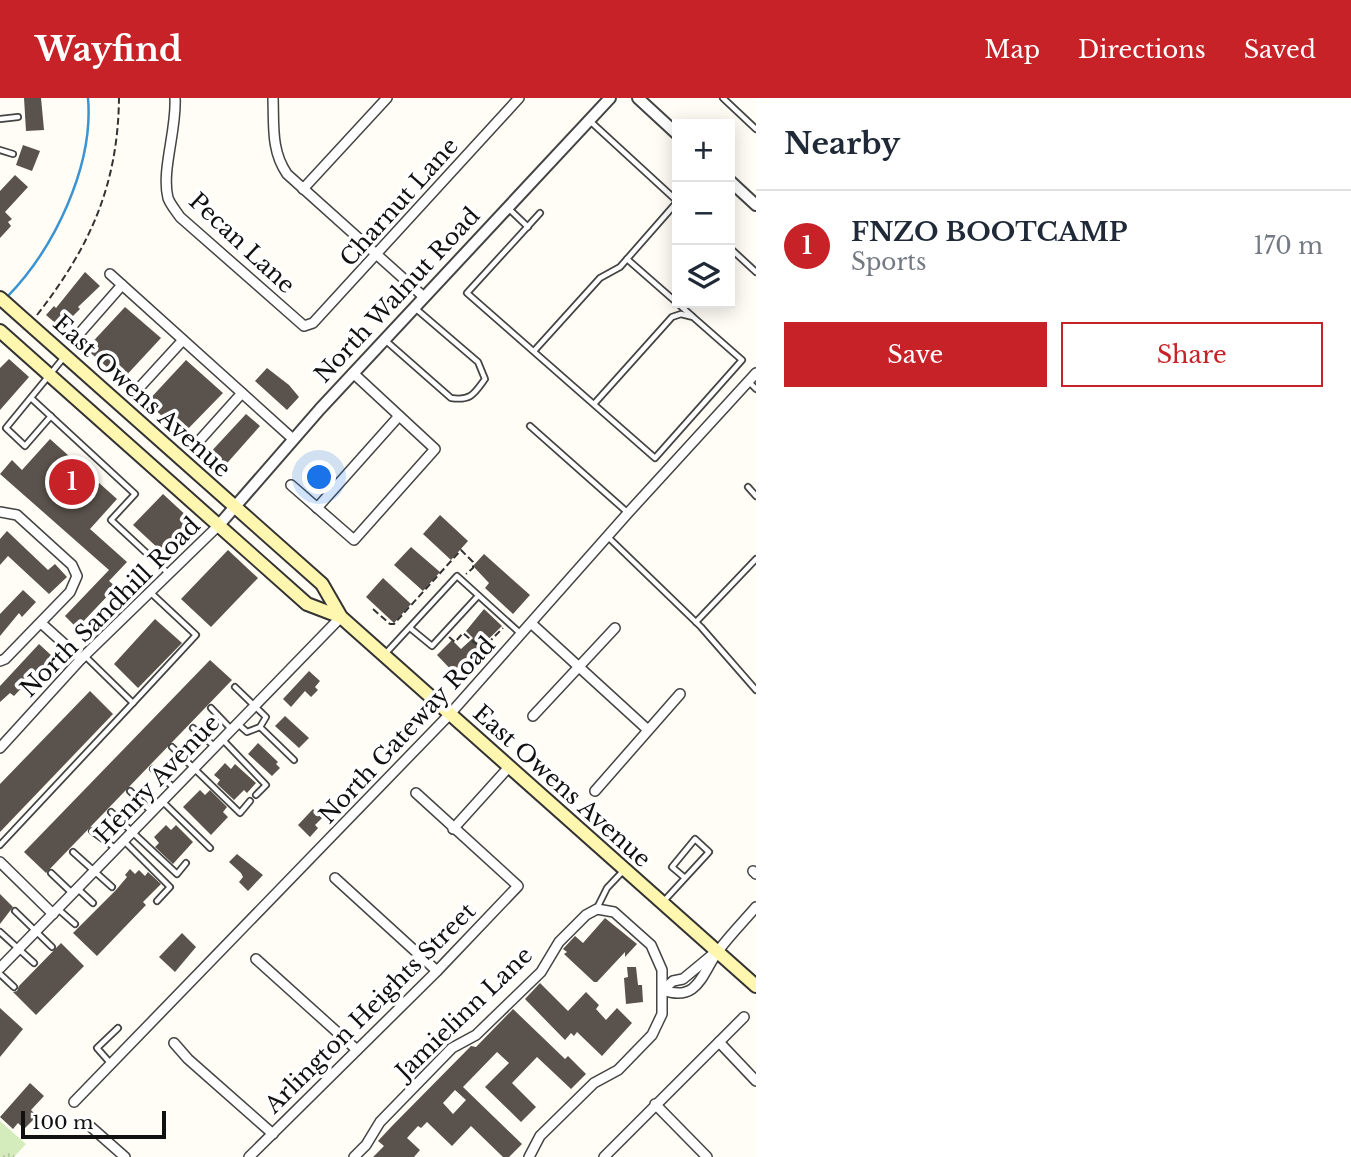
<!DOCTYPE html>
<meta charset="utf-8">
<style>
:root{--surface:#fff;--page:#f2f2f3;--text:#1f2937;--muted:#747a83;--line:#e0e1e3;--accent:#c72228}
body{margin:0;font-family:"Libre Baskerville",serif;background:var(--page);color:var(--text)}
.controls{position:absolute;right:21px;top:21px;display:grid;overflow:hidden;border-radius:0px;box-shadow:0 4px 18px #0003}
.controls button{width:63px;height:63px;display:grid;place-items:center;padding:0;border:0;border-bottom:2px solid var(--line);background:var(--surface);color:var(--text);font:35px sans-serif}
.scale{position:absolute;left:21px;bottom:18px;width:145px;box-sizing:border-box;padding-left:7px;border:4px solid #111;border-top:0;font-size:19px;line-height:24px;white-space:nowrap;color:#111;-webkit-text-stroke:5px #fff;paint-order:stroke}
.you{position:absolute;left:320px;top:380px;width:24px;height:24px;margin:-18px;border:5px solid #fff;border-radius:50%;background:#1a73e8;box-shadow:0 0 0 10px #1a73e833}
.badge{display:grid;place-items:center;width:46px;height:46px;border-radius:50%;background:var(--accent);color:#fff;font-size:23px;font-weight:700}
.pin{position:absolute;translate:-50% -50%;border:4px solid #fff;box-shadow:0 2px 7px #0006}
.list{margin:0;padding:0;list-style:none}
h2{display:flex;justify-content:space-between;align-items:center;height:91px;margin:0;padding:0 28px;font-size:30px}
h2 small{font-size:23px;font-weight:400;color:var(--muted)}
.list li{display:grid;grid-template-columns:46px 1fr auto;gap:21px;align-items:center;box-sizing:border-box;height:112px;padding:0 28px;border-top:2px solid var(--line)}
.list b{display:block;font-size:26px;white-space:nowrap}
.list p{margin:0;font-size:23px;white-space:nowrap;color:var(--muted)}
.list em{font-size:23px;font-style:normal;color:var(--muted)}
.actions{display:flex;gap:14px;padding:21px 28px}
.actions a{flex:1;padding:16px 0;border:2px solid var(--accent);border-radius:0px;text-align:center;font-size:24px;color:var(--accent)}
.actions .main{background:var(--accent);color:#fff}
.icon{flex:none;width:38px;height:38px;fill:none;stroke:currentColor;stroke-width:2;stroke-linecap:round;stroke-linejoin:round}
.map{position:relative;flex:none;width:756px;height:1059px;overflow:hidden}
header{display:flex;align-items:center;gap:42px;box-sizing:border-box;height:98px;padding:0 35px;background:var(--accent);color:#fff}
header strong{font-size:33px}
nav{display:flex;gap:38px;margin-inline-start:auto;font-size:24px}
main{display:flex}
aside{flex:1;background:var(--surface)}
.map>svg:first-child{display:block}
.park{fill:url(#park-tufts)}
.lines{fill:none;stroke-linecap:round;stroke-linejoin:round}
.stream{stroke:#3b94d2;stroke-width:2.5}
.building{fill:#5a524c;fill-rule:evenodd}
.service-casing{stroke:#444;stroke-width:8}
.minor-casing{stroke:#444;stroke-width:12}
.tertiary-casing{stroke:#444;stroke-width:14}
.secondary-casing{stroke:#333;stroke-width:16}
.path{stroke:#333;stroke-width:2;stroke-dasharray:7 3.5;stroke-linecap:butt}
.service{stroke:#fff;stroke-width:4.5}
.minor{stroke:#fff;stroke-width:9}
.tertiary{stroke:#fff;stroke-width:10}
.secondary{stroke:#fff7b0;stroke-width:12}
.labels{text-anchor:middle;dominant-baseline:central;stroke-width:7;stroke-linejoin:round;paint-order:stroke}
.street-label{font-size:23px;fill:#111;stroke:#fff}
</style>
<header>
<strong>Wayfind</strong>
<nav><a>Map</a><a>Directions</a><a>Saved</a></nav>
</header>
<main>
<div class="map">
<svg width="756" height="1059" viewBox="0 0 756 1059">
<defs>
<pattern id="park-tufts" width="24" height="20" patternUnits="userSpaceOnUse" patternTransform="scale(1.75)"><rect width="24" height="20" fill="#d4ecbc"/><path d="M3 7l-1-3M5 7V3M7 7l1-3M15 17l-1-3M17 17v-4M19 17l1-3" fill="none" stroke="#b5c9a1"/></pattern>
</defs>
<rect width="100%" height="100%" fill="#fffdf5"/>
<polygon class="park" points="0,1023 26,1046 14,1059 0,1059"/>
<g class="lines">
<path class="stream" d="M 7,199 C 54,151 94,68 88,0"/>
</g>
<g class="building">
<polygon points="24,0 41,0 44,32 26,33"/>
<polygon points="23,47 40,53 32,73 16,67"/>
<polygon points="15,77 28,89 5,114 12,121 8,124 11,128 0,140 0,93"/>
<polygon points="85,174 100,188 78,209 80,211 61,230 46,217 54,208 56,210"/>
<polygon points="125,209 161,240 122,282 86,251"/>
<polygon points="9,261 29,279 0,312 0,270"/>
<polygon points="186,262 223,295 182,337 147,304"/>
<polygon points="267,270 289,287 299,299 287,312 255,283"/>
<polygon points="246,316 260,328 221,372 207,358"/>
<polygon points="50,341 117,401 90,431 127,464 109,483 116,489 77,530 65,518 109,472 0,376 12,362 22,372"/>
<polygon points="163,396 190,421 160,452 133,427"/>
<polygon points="440,417 468,443 451,462 423,436"/>
<polygon points="7,433 48,472 55,466 67,479 49,496 8,458 0,467 0,441"/>
<polygon points="411,449 440,474 423,493 394,467"/>
<polygon points="228,452 258,480 211,529 181,501"/>
<polygon points="484,456 530,497 513,516 485,490 489,485 473,468"/>
<polygon points="383,480 411,506 394,525 366,499"/>
<polygon points="23,492 36,504 22,519 19,515 0,538 0,516"/>
<polygon points="484,511 502,528 472,557 474,559 457,578 437,557 452,542 461,551 473,540 466,533"/>
<polygon points="155,521 182,545 138,590 114,566"/>
<polygon points="39,546 52,558 14,598 10,595 0,604 0,588"/>
<polygon points="210,562 232,582 46,775 24,754"/>
<polygon points="309,573 320,583 315,589 318,592 311,599 305,593 291,609 283,601"/>
<polygon points="90,593 113,616 0,734 0,686"/>
<polygon points="285,618 309,640 299,650 275,628"/>
<polygon points="258,645 278,664 276,666 280,670 272,678 248,656"/>
<polygon points="225,665 231,671 235,666 256,685 247,695 244,692 234,702 217,686 220,682 214,677"/>
<polygon points="200,692 205,697 210,692 227,709 223,714 228,719 211,737 183,709"/>
<polygon points="313,711 322,720 315,727 318,730 310,739 298,727"/>
<polygon points="166,727 171,732 176,727 193,744 173,766 155,749 159,745 154,739"/>
<polygon points="237,756 263,777 248,793 239,784 243,779 241,775 229,764"/>
<polygon points="130,771 135,776 139,772 145,778 148,774 161,786 143,804 146,807 97,858 73,835 116,792 127,779 125,777"/>
<polygon points="0,796 13,809 0,826"/>
<polygon points="605,820 637,846 625,859 625,854 597,884 594,884 564,856 567,854 563,851 575,838 583,845"/>
<polygon points="182,835 196,849 175,874 159,859"/>
<polygon points="61,845 84,868 36,917 13,894 17,893 19,888"/>
<polygon points="627,869 636,869 638,887 642,887 643,904 626,906 624,880 628,879"/>
<polygon points="540,885 568,913 586,894 599,907 596,911 606,922 617,910 632,925 602,958 577,934 574,938 571,935 565,942 525,901"/>
<polygon points="0,910 23,931 0,959"/>
<path d="M 513,911 L 565,961 L 568,958 L 586,976 L 571,991 L 537,959 L 512,985 L 536,1009 L 521,1024 L 485,989 L 509,965 L 497,954 L 463,989 L 522,1046 L 509,1059 L 503,1059 L 471,1028 L 452,1048 L 427,1024 L 421,1030 L 418,1028 L 407,1040 L 420,1052 L 414,1059 L 373,1059 L 384,1048 L 378,1043 L 392,1028 L 471,948 L 476,949 ZM 455,992 L 466,1002 L 453,1016 L 443,1005 Z"/>
<polygon points="30,985 44,998 31,1012 37,1018 24,1031 18,1025 13,1031 0,1019"/>
</g>
<g class="lines">
<defs>
<g id="service">
<polyline points="723,0 756,31"/>
<polyline points="0,21 18,19"/>
<polyline points="590,23 677,103"/>
<polyline points="0,52 13,56"/>
<polyline points="508,110 528,129"/>
<polyline points="540,115 467,195 655,360 742,262 693,219 681,216 672,219 594,306"/>
<polyline points="730,150 756,174"/>
<polyline points="627,161 692,218"/>
<path d="M 385,242 L 451,300 C 471,303 474,296 485,281 L 478,264 L 415,210"/>
<polyline points="534,253 600,180 620,169 677,104"/>
<polyline points="749,284 756,291"/>
<polyline points="31,300 135,396 111,422 168,475"/>
<polyline points="51,318 25,348 6,330 65,258"/>
<polyline points="530,328 627,414"/>
<polyline points="748,389 756,398"/>
<polyline points="608,439 701,529 756,592"/>
<polyline points="696,524 756,461"/>
<polyline points="410,530 432,548 478,498"/>
<polyline points="386,555 457,478 521,536"/>
<polyline points="235,589 266,619 260,629 247,634 238,626"/>
<polyline points="133,605 196,537 150,494"/>
<polyline points="211,610 231,631"/>
<polyline points="260,629 294,662"/>
<polyline points="193,630 214,648"/>
<polyline points="223,642 266,687 256,697"/>
<polyline points="172,649 240,715 250,703"/>
<polyline points="153,671 174,690"/>
<polyline points="130,693 151,713"/>
<polyline points="163,704 210,750"/>
<polyline points="111,714 177,776 186,765"/>
<polyline points="92,733 115,750"/>
<polyline points="124,743 170,789 157,803"/>
<polyline points="0,747 133,605 85,558"/>
<polyline points="73,754 112,789"/>
<polyline points="51,775 72,795"/>
<polyline points="78,791 93,805"/>
<polyline points="663,804 709,754 695,741 672,769 685,780"/>
<polyline points="597,810 607,790 624,772"/>
<polyline points="58,811 75,826"/>
<polyline points="15,813 52,849"/>
<polyline points="0,834 34,865"/>
<polyline points="0,876 14,889"/>
<polyline points="112,967 97,950 118,930"/>
</g>
<g id="minor">
<path d="M 175,0 C 177,31 161,73 168,100 C 170,106 176,113 180,119 L 304,228 L 313,225 L 519,0"/>
<path d="M 273,0 C 274,27 271,53 287,76 L 424,199"/>
<polyline points="303,91 387,0"/>
<polyline points="110,176 293,341"/>
<polyline points="79,236 122,187"/>
<polyline points="140,289 183,242"/>
<polyline points="199,343 242,295"/>
<polyline points="291,387 354,442 435,351 353,275"/>
<polyline points="317,410 399,318"/>
<polyline points="0,414 17,417 72,467 77,478 70,494 5,561 0,563"/>
<polyline points="41,525 81,561"/>
<polyline points="532,526 648,632"/>
<polyline points="533,618 615,530"/>
<polyline points="0,650 81,561 219,427"/>
<polyline points="595,693 680,596"/>
<polyline points="453,731 509,669"/>
<polyline points="0,764 53,816"/>
<polyline points="753,773 756,776"/>
<polyline points="335,780 437,873"/>
<polyline points="256,861 357,952"/>
<polyline points="0,870 341,519"/>
<path d="M 663,892 C 699,905 702,874 719,852 C 730,837 744,823 756,809"/>
<polyline points="663,892 673,883 683,881 712,857"/>
<polyline points="719,944 756,983"/>
<polyline points="174,945 188,961 273,1036"/>
<polyline points="74,1004 450,616 628,415 756,275"/>
<polyline points="655,1006 707,1059"/>
<polyline points="91,1029 125,1059"/>
<polyline points="249,1059 437,873 518,788 416,695"/>
<polyline points="354,1059 366,1047 380,1024 452,950 476,937 541,874 559,844 586,817 597,811 614,814 651,847 662,872 662,916 652,937 618,972 594,985 540,1038 529,1059"/>
<polyline points="604,1059 744,919"/>
</g>
<g id="tertiary">
<polyline points="638,0 677,36"/>
<polyline points="730,83 756,107"/>
<polyline points="219,427 320,311 610,0"/>
</g>
<g id="secondary">
<polyline points="0,200 322,486 341,519 756,888"/>
<polyline points="0,233 307,506 341,519"/>
</g>
</defs>
<use href="#service" class="service-casing"/>
<use href="#minor" class="minor-casing"/>
<use href="#tertiary" class="tertiary-casing"/>
<use href="#secondary" class="secondary-casing"/>
<g class="path">
<path d="M 37,217 C 90,149 118,87 119,0"/>
<polyline points="373,511 390,526 394,526 461,452 473,464 473,470 466,476"/>
<polyline points="449,539 455,544 463,535 482,551 503,530"/>
</g>
<use href="#service" class="service"/>
<use href="#minor" class="minor"/>
<use href="#tertiary" class="tertiary"/>
<use href="#secondary" class="secondary"/>
</g>
<g class="labels">
<g class="street-label">
<text transform="translate(399 104) rotate(-48)">Charnut Lane</text>
<text transform="translate(242 145) rotate(43)">Pecan Lane</text>
<text transform="translate(397 197) rotate(-47)">North Walnut Road</text>
<text transform="translate(142 298) rotate(42)">East Owens Avenue</text>
<text transform="translate(110 509) rotate(-45)">North Sandhill Road</text>
<text transform="translate(407 632) rotate(-47)">North Gateway Road</text>
<text transform="translate(157 681) rotate(-46)">Henry Avenue</text>
<text transform="translate(562 688) rotate(42)">East Owens Avenue</text>
<text transform="translate(370 910) rotate(-45)">Arlington Heights Street</text>
<text transform="translate(464 915) rotate(-44)">Jamielinn Lane</text>
</g>
</g>
</svg>
<div class="controls">
<button>+</button>
<button>−</button>
<button><svg class="icon" aria-label="layers" viewBox="0 0 24 24"><path d="M12 4l9 5-9 5-9-5zM3 14l9 5 9-5"/></svg></button>
</div>
<div class="scale">100 m</div>
<div class="you"></div>
<div class="pin badge" style="left:72px;top:384px">1</div>
</div>
<aside>
<h2>Nearby<small></small></h2>
<ul class="list">
<li><span class="badge">1</span><div><b>FNZO BOOTCAMP</b><p>Sports</p></div><em>170 m</em></li>
</ul>
<div class="actions"><a class="main">Save</a><a>Share</a></div>
</aside>
</main>
